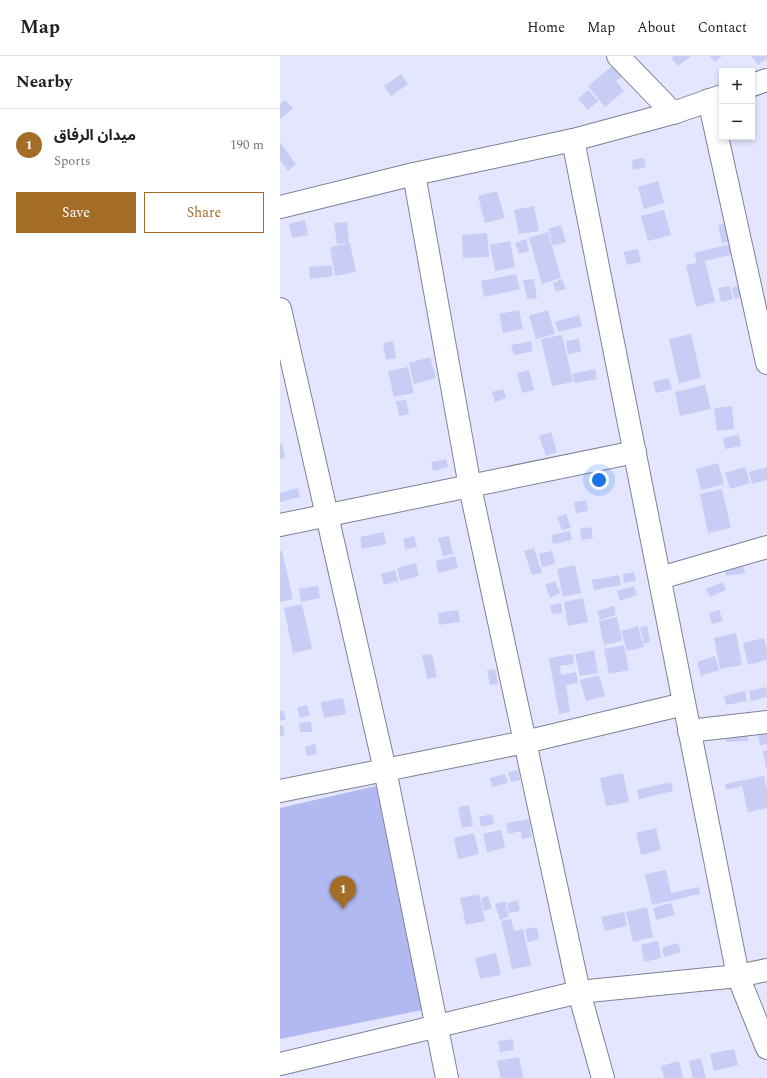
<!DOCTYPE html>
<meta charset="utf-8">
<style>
:root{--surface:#fff;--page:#f2f2f2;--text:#222;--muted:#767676;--line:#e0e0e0;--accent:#a36d28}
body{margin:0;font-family:Spectral,"Noto Sans Arabic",serif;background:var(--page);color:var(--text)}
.controls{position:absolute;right:12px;top:12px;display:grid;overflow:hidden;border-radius:0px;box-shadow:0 2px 6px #0003}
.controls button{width:36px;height:36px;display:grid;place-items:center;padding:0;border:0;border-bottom:1px solid var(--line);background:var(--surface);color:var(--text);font:20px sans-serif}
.you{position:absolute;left:319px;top:424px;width:14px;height:14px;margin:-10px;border:3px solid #fff;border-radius:50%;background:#1a73e8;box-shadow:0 0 0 6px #1a73e833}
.badge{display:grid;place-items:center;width:26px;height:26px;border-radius:50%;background:var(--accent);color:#fff;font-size:13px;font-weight:700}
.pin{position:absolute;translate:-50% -33px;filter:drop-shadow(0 1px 2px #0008)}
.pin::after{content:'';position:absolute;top:21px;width:14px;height:12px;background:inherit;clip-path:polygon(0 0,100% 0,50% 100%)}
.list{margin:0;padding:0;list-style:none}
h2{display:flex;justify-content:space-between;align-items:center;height:52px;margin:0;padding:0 16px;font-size:17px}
h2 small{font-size:13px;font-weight:400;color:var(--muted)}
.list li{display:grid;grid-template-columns:26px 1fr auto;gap:12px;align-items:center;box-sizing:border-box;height:72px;padding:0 16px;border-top:1px solid var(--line)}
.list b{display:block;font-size:15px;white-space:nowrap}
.list p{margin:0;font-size:13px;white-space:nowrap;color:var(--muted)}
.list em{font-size:13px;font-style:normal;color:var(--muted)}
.actions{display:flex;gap:8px;padding:12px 16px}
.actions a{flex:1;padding:9px 0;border:1px solid var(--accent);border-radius:0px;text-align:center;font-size:14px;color:var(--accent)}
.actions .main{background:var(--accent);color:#fff}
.map{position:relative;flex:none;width:487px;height:1022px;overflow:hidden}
header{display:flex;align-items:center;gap:24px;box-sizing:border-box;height:56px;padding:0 20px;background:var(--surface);border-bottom:1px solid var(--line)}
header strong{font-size:19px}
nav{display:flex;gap:22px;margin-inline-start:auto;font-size:14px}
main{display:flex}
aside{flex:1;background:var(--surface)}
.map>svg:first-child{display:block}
.green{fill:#b2b9f1}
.building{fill:#c7cdf5}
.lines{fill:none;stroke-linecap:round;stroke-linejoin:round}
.minor-casing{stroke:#7e8196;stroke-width:24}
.minor{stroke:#fff;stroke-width:22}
</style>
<header>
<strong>Map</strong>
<nav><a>Home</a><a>Map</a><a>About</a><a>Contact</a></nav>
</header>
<main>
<aside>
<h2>Nearby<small></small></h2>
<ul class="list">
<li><span class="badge">1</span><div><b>ميدان الرفاق</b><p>Sports</p></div><em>190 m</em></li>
</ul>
<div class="actions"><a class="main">Save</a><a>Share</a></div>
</aside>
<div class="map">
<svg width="487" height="1022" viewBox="0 0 487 1022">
<rect width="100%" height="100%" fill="#e3e6fe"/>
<polygon class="green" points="100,729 147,953 0,983 0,752"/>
<g class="building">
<polygon points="394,0 411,0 398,10 391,2"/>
<polygon points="430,0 442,0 435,6"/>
<polygon points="471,0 487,0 487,2 478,9"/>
<polygon points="336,7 345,18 336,25 344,35 325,51 308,30"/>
<polygon points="121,18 128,28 111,40 104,30"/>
<polygon points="308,34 318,45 308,54 298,43"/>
<polygon points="5,44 13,52 0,63 0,48"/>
<polygon points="0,86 16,108 8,115 0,104"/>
<polygon points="364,102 366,111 353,114 352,104"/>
<polygon points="378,125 384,147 364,153 358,131"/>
<polygon points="217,135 225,162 205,167 198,140"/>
<polygon points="254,150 259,175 239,178 234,154"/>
<polygon points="384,154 391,179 368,185 361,160"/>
<polygon points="25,164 28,179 12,182 9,168"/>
<polygon points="67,166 69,187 57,188 54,167"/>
<polygon points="448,167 452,185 442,187 438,169"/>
<polygon points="281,169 286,186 273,190 268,173"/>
<polygon points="268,176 281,222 262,228 249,182"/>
<polygon points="207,177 209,201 183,202 182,179"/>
<polygon points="246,183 249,195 239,198 235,187"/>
<polygon points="230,185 235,211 215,215 210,189"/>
<polygon points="70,187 76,216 55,220 50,191"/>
<polygon points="451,188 454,198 425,205 435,246 416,251 406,209 417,207 414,197"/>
<polygon points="358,193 361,206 347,209 344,196"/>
<polygon points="51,209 53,220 30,223 29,211"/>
<polygon points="236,218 240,233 204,241 201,225"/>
<polygon points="254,223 257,242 247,243 243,224"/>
<polygon points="282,223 286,233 276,236 273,227"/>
<polygon points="461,229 464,240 455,243 452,232"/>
<polygon points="450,230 453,243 441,246 438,232"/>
<polygon points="239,254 243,273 223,277 219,258"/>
<polygon points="268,254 275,278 256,283 249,260"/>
<polygon points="299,259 302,270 278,276 275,266"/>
<polygon points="411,278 421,322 399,327 389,283"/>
<polygon points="282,279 293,326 272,330 261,283"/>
<polygon points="299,283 301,296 288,298 286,285"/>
<polygon points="113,285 116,302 106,304 103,287"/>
<polygon points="251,285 253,295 234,299 231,289"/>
<polygon points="150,301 156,322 134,328 129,307"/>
<polygon points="128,311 134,337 114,341 108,315"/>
<polygon points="315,313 317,323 295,327 292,318"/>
<polygon points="249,314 254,334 242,337 237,317"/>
<polygon points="389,322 392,333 376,337 373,326"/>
<polygon points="425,329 431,353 400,360 395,336"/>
<polygon points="223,333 226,342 215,346 212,336"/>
<polygon points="126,344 129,358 119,360 116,345"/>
<polygon points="452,350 454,373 437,375 434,352"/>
<polygon points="271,376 277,396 266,400 259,380"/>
<polygon points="459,379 461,390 445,393 443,382"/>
<polygon points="2,387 5,402 0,403 0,388"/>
<polygon points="166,403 168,411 153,415 151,406"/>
<polygon points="438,407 444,428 421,434 416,413"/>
<polygon points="465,411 470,427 450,433 445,417"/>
<polygon points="487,411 487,424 472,428 469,416"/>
<polygon points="18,432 20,441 0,446 0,437"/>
<polygon points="442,433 451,472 428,477 420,438"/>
<polygon points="306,444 308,455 296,457 294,446"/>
<polygon points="286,458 291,472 282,474 277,461"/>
<polygon points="311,471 313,482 302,484 300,473"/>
<polygon points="290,475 292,484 273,488 271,479"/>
<polygon points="104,476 106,488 82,493 80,481"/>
<polygon points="134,480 137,491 125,493 123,483"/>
<polygon points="169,480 173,498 163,500 158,482"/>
<polygon points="254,492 262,517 252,519 244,495"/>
<polygon points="0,495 2,495 13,543 0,546"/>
<polygon points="272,495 275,508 262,511 259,498"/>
<polygon points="175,500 178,512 158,517 156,505"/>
<polygon points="136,507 139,520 120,525 117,512"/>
<polygon points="295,509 301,537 283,541 277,513"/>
<polygon points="463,509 465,517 446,520 445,512"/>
<polygon points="115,514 118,525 104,529 101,518"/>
<polygon points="354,516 356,525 344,527 343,518"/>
<polygon points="339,519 341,529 314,534 312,524"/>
<polygon points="275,525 280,537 270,542 265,529"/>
<polygon points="442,526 446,534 430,541 426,533"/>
<polygon points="38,530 40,542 21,546 19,533"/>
<polygon points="354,530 357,539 340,545 337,535"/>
<polygon points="303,542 308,566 288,570 284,546"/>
<polygon points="281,547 282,557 272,558 270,549"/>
<polygon points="22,548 32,593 13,597 4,552"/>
<polygon points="334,550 336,559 320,564 317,555"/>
<polygon points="178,554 180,566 159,569 158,557"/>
<polygon points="439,554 443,565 432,568 429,557"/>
<polygon points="337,561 342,585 324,589 319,565"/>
<polygon points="358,570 364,591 347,595 341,575"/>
<polygon points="367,570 370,586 364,588 360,571"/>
<polygon points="456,577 462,609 440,613 434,582"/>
<polygon points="484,582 487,596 487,604 468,609 463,587"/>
<polygon points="344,589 349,614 329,618 324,593"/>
<polygon points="314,594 318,617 300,620 295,598"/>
<polygon points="152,598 157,621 147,623 142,599"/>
<polygon points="293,598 294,608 280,610 281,619 296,616 298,627 286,629 290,656 279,658 269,602"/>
<polygon points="435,600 439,614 421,620 417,606"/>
<polygon points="215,613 218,628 210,629 207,614"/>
<polygon points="319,619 325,640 306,645 300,624"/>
<polygon points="486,631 487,641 471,645 469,635"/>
<polygon points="465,635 467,645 446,649 444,640"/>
<polygon points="63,642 66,658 44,662 41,646"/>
<polygon points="27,649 30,659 20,662 17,652"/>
<polygon points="3,654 6,663 0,665 0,655"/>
<polygon points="31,666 32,676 20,676 19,667"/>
<polygon points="0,669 3,669 5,679 0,680"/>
<polygon points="487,670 487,688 480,689 477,672"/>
<polygon points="467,674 468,685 446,686 445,676"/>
<polygon points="35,688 37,698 27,700 25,691"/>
<polygon points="487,694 487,712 486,712 483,695"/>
<polygon points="238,714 240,724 231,726 228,716"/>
<polygon points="343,717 349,746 326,750 320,722"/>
<polygon points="225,718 228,727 212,731 210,722"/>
<polygon points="484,720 487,735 487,752 468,756 462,730 446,734 445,728"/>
<polygon points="391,726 393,735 359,743 357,734"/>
<polygon points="189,749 193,770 182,772 178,751"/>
<polygon points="212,758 214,768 201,771 199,761"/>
<polygon points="249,763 252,781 242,783 241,775 228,778 226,767"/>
<polygon points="376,772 381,794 361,799 356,777"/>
<polygon points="221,774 225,792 207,796 203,778"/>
<polygon points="194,777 199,798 178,803 174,782"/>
<polygon points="386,814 391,837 419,831 420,838 372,849 365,818"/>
<polygon points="199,838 205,865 186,869 180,842"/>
<polygon points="208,840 212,852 204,855 201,842"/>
<polygon points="238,844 240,855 229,857 227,847"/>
<polygon points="225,845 229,861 220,864 215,848"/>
<polygon points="391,847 395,859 376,864 373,852"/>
<polygon points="367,851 373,881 353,886 346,856"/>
<polygon points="344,856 347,870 325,875 321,861"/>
<polygon points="231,863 234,875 243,873 251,910 232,913 221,865"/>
<polygon points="257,871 259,883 248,886 245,873"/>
<polygon points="378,885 381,902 364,906 361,889"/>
<polygon points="398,887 401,896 384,901 382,892"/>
<polygon points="216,897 221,919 200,923 195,902"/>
<polygon points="233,983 234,994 220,996 218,985"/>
<polygon points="454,993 458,1009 434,1015 430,998"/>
<polygon points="239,1001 243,1022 221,1022 217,1005"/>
<polygon points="421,1002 426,1022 413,1022 409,1005"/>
<polygon points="399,1005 403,1022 384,1022 381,1010"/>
</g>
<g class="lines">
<defs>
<g id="minor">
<polyline points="338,0 393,57"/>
<polyline points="472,29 487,24"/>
<polyline points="429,44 487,307"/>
<polyline points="293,84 458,920 487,992"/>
<polyline points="134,118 190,431 299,936 323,1022"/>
<polyline points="0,151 134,118 293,84 393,57 442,40"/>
<polyline points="0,253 105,714 167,1022"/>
<polyline points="0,469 355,396"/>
<polyline points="380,522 487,491"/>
<polyline points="409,675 487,666"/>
<polyline points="0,735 245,686 404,648"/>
<polyline points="0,1008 299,936 458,920 487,914"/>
</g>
</defs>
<use href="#minor" class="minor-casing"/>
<use href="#minor" class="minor"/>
</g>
</svg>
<div class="controls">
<button>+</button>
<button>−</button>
</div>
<div class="you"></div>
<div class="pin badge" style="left:63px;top:853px">1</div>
</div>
</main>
